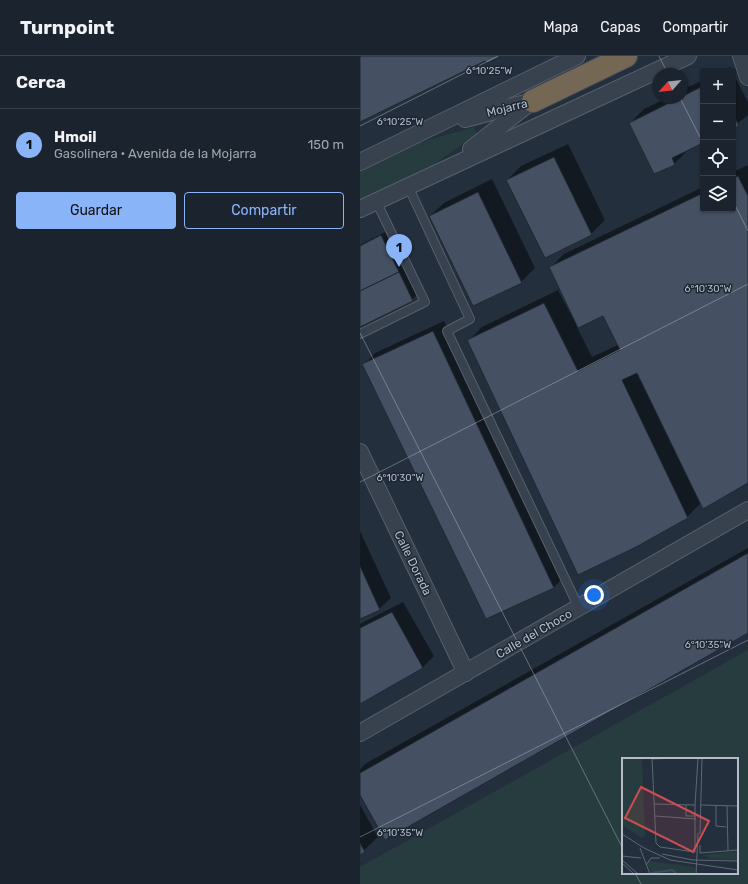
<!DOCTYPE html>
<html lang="es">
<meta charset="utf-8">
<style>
:root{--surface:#1b232e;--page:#242b36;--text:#f1f3f6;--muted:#a0a4aa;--line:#39404a;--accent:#8ab4f8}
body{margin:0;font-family:Rubik,sans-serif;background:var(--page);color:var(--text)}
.controls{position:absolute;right:12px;top:12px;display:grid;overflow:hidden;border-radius:4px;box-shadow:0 1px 3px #0004}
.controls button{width:36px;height:36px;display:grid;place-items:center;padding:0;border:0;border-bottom:1px solid var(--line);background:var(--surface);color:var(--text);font:20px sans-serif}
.compass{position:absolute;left:292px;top:12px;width:36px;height:36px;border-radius:50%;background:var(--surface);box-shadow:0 1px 3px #0004;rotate:243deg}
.you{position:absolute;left:234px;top:539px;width:14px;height:14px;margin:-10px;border:3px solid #fff;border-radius:50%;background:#1a73e8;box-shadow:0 0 0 6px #1a73e833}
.badge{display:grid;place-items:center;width:26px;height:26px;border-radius:50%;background:var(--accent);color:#111;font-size:13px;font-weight:700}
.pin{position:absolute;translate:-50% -33px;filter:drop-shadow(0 1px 2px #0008)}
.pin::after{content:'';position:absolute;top:21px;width:14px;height:12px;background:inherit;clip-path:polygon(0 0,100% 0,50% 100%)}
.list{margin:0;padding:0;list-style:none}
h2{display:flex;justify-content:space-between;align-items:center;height:52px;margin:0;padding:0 16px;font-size:17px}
h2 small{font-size:13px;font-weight:400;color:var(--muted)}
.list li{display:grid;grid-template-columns:26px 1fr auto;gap:12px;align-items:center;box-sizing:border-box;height:72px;padding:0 16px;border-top:1px solid var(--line)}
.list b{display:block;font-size:15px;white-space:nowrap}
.list p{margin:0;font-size:13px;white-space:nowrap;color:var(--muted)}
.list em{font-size:13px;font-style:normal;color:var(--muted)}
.actions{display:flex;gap:8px;padding:12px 16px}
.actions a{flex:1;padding:9px 0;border:1px solid var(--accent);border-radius:4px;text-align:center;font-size:14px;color:var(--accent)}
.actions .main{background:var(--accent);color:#111}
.icon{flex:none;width:22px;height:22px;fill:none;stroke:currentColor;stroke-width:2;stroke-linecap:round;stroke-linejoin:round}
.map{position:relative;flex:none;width:388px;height:828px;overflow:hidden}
header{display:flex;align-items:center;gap:24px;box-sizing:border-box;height:56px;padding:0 20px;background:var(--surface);border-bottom:1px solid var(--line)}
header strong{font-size:19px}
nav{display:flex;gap:22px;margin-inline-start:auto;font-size:14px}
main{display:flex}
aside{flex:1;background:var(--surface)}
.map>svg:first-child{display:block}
.green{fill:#263c3f;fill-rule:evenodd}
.shadow{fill:#0007;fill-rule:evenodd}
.building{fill:#455162;stroke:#1f2835}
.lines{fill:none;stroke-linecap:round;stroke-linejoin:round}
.service-casing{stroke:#565f6c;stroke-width:10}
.minor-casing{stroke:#565f6c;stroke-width:18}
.motorway-casing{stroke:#434c59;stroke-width:24}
.service{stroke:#38414e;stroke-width:8}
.minor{stroke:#38414e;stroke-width:16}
.motorway{stroke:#746855;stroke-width:22}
.ticks{fill:none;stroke:#b4bcc9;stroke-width:1;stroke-opacity:0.45}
.labels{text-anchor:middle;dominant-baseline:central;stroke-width:3;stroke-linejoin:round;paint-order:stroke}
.street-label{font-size:12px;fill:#b4bcc9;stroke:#1d2633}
.inset-river{fill:none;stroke:#394c67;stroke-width:2}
.inset-road{fill:none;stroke:#5e6776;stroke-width:1}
.view{fill:#ce4d50;fill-opacity:0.15;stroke:#ce4d50;stroke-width:2}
.inset-edge{fill:none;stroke:#b4bcc9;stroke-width:2}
.ticks-label{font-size:10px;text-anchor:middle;fill:#b4bcc9;stroke:#1d2633;stroke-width:3;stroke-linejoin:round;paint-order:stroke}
</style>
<header>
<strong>Turnpoint</strong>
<nav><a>Mapa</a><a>Capas</a><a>Compartir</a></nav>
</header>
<main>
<aside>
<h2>Cerca<small></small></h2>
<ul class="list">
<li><span class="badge">1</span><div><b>Hmoil</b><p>Gasolinera · Avenida de la Mojarra</p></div><em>150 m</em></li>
</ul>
<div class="actions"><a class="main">Guardar</a><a>Compartir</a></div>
</aside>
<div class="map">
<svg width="388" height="828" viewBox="0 0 388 828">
<rect width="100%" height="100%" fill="#242f3e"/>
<g class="green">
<polygon points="114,71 117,78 73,109 0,144 0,115 58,87"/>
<path d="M 388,594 L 388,828 L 0,828 L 0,811 ZM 263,703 L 377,703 L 377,817 L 263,817 Z"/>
</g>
<g class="shadow">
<polygon points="370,11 372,15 361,15"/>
<polygon points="373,17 388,46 388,59 373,71"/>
<polygon points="343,24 343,86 328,94 314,108 270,67 284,53 307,42 322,42 322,34"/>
<polygon points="208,88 245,164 231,178 147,124 161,110"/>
<path d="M 388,109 L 388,426 L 341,447 L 327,461 L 108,285 L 122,271 L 198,234 L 210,257 L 212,257 L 190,212 L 204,198 L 343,131 L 343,153 L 373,153 L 373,116 ZM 244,258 L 258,289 L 232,301 L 217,271 Z"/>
<polygon points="132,123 175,212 161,226 70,160 84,147"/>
<polygon points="25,176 41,210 50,206 63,233 52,244 0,270 0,189"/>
<polygon points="84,265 205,520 194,531 126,561 4,309 15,297"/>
<polygon points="0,475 31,542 19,553 0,562"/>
<polygon points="388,492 388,576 0,737 0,714 5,708"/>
<polygon points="43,546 74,600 63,611 0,646 0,568"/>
<polygon points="0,749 18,781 0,798"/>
</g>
<g class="building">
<polygon points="0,0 142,0 127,7 125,5 0,66"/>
<polygon points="343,30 343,87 312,102 315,109 294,118 269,67"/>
<polygon points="373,57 379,70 373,73"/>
<polygon points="194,101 232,179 185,202 146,124"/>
<polygon points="378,120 388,140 388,427 343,453 277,317 262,324 328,462 276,491 218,519 107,284 184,247 218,315 260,294 243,260 218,272 189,211 343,137 343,153 373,153 373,122"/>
<polygon points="118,136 162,227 113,250 69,160"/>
<polygon points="21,179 39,216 0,235 0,190"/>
<polygon points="39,216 53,245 0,271 0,235"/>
<polygon points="73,275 194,532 126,563 2,308"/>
<polygon points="388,497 388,577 25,784 0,739 0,717"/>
<polygon points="0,510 20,554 0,563"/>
<polygon points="32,556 63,612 0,648 0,572"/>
<polygon points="0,787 5,796 0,799"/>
</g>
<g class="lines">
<defs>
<g id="service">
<polyline points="48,130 110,263 87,275 219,552"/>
<polyline points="0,278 65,246 16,145"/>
</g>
<g id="minor">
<polyline points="381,0 388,21"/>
<polyline points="105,63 173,45"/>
<polyline points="111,93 167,49"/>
<polyline points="0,106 217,0"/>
<polyline points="0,153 328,0"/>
<polyline points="0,396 106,617"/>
<polyline points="0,677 388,454"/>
</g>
<polyline id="motorway" points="173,45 266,0"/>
</defs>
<use href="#service" class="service-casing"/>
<use href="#minor" class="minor-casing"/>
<use href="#motorway" class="motorway-casing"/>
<use href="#service" class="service"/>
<use href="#minor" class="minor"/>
<use href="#motorway" class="motorway"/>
</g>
<path class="ticks" d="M 299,0 L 308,18M 320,42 L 343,87M 0,70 L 138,0M 373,145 L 388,175M 0,277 L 263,793M 0,426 L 388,228M 0,781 L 388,584M 275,817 L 281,828"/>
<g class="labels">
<g class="street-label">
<text transform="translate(147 52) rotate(-14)">Mojarra</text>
<text transform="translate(53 507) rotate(64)">Calle Dorada</text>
<text transform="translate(174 578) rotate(-30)">Calle del Choco</text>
</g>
</g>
<g transform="translate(262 702)">
<rect width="116" height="116" fill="#242f3e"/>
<path d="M 0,0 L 20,0 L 23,79 L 20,78 L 20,80 L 0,67 ZM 116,93 L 116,102 L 89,101 L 81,97 ZM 27,103 L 73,109 L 72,116 L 31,116 L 25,106 Z" fill="#263c3f"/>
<path class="inset-river" d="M 29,115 L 50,112 L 55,116"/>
<path class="inset-road" d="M 30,0 L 34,85 L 38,89 L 73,94 L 73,47M 30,1 L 52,0M 32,46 L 73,47M 64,47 L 64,58 L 74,58M 73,47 L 76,0M 79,47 L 116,48M 94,48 L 94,68 L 104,69M 105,48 L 106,92M 33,58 L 74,61M 0,76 L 22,90 L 48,102 L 116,112M 78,76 L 80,0M 78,87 L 78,95 L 116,92M 18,90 L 28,116M 40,96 L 71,102 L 116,103M 0,98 L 19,100M 0,102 L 16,116M 0,105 L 12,116M 24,107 L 29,100 L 38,100M 74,116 L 76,75"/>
<path class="view" d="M 19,29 L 87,63 L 71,94 L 3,60 Z"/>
<rect width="116" height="116" class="inset-edge"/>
</g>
<g class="ticks-label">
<text x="129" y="18">6°10'25"W</text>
<text x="40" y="69">6°10'25"W</text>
<text x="348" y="236">6°10'30"W</text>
<text x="40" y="425">6°10'30"W</text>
<text x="348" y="592">6°10'35"W</text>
<text x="40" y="780">6°10'35"W</text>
</g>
</svg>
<div class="controls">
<button>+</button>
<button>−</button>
<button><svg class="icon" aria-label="locate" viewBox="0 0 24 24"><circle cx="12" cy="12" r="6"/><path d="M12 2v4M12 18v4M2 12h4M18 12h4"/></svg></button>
<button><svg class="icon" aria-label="layers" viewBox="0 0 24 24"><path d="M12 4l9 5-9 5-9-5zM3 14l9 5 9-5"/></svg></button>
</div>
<svg class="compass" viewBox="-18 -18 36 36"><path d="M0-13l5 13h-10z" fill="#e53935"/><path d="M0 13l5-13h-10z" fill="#a0a4aa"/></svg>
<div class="you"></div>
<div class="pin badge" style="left:39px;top:211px">1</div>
</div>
</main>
